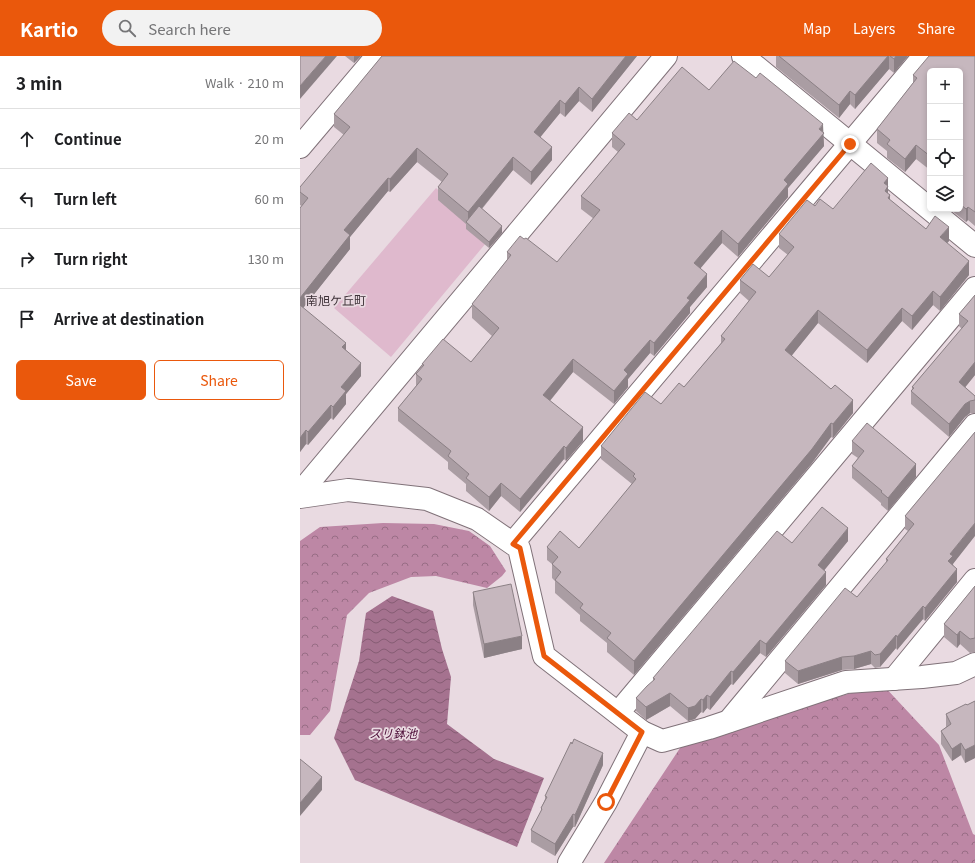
<!DOCTYPE html>
<meta charset="utf-8">
<style>
:root{--surface:#fff;--page:#f2f2f2;--text:#202124;--muted:#757577;--line:#e0e0e0;--accent:#ea580c}
body{margin:0;font-family:Georgia,"Noto Sans JP",serif;background:var(--page);color:var(--text)}
.controls{position:absolute;right:12px;top:12px;display:grid;overflow:hidden;border-radius:6px;box-shadow:0 2px 6px #0003}
.controls button{width:36px;height:36px;display:grid;place-items:center;padding:0;border:0;border-bottom:1px solid var(--line);background:var(--surface);color:var(--text);font:20px sans-serif}
.stop{position:absolute;width:12px;height:12px;margin:-9px;border:3px solid #ea580c;border-radius:50%;background:#fff}
.stop.end{background:#ea580c;border-color:#fff;box-shadow:0 1px 4px #0008}
.list{margin:0;padding:0;list-style:none}
h2{display:flex;justify-content:space-between;align-items:center;height:52px;margin:0;padding:0 16px;font-size:17px}
h2 small{font-size:13px;font-weight:400;color:var(--muted)}
.list li{display:grid;grid-template-columns:26px 1fr auto;gap:12px;align-items:center;box-sizing:border-box;height:60px;padding:0 16px;border-top:1px solid var(--line)}
.list b{display:block;font-size:15px;white-space:nowrap}
.list em{font-size:13px;font-style:normal;color:var(--muted)}
.actions{display:flex;gap:8px;padding:12px 16px}
.actions a{flex:1;padding:9px 0;border:1px solid var(--accent);border-radius:6px;text-align:center;font-size:14px;color:var(--accent)}
.actions .main{background:var(--accent);color:#fff}
.icon{flex:none;width:22px;height:22px;fill:none;stroke:currentColor;stroke-width:2;stroke-linecap:round;stroke-linejoin:round}
.map{position:relative;flex:none;width:675px;height:807px;overflow:hidden}
header{display:flex;align-items:center;gap:24px;box-sizing:border-box;height:56px;padding:0 20px;background:var(--accent);color:#fff}
header strong{font-size:19px}
nav{display:flex;gap:22px;margin-inline-start:auto;font-size:14px}
.search{width:280px;height:36px;background:var(--page);display:flex;align-items:center;gap:10px;box-sizing:border-box;padding:0 14px;border-radius:22px;color:var(--muted);font-size:15px}
main{display:flex}
aside{flex:1;background:var(--surface)}
.map>svg:first-child{display:block}
.forest{fill:url(#forest-crowns)}
.park{fill:#dfb9cd}
.water{fill:url(#water-waves)}
.lines{fill:none;stroke-linecap:round;stroke-linejoin:round}
.minor-casing{stroke:#807279;stroke-width:24}
.minor{stroke:#fff;stroke-width:22}
.wall{fill:#aa9da3}
.shaded-wall{fill:#8b8085}
.building{fill:#c6b7be;stroke:#8b8085}
.route{stroke:#ea580c;stroke-width:5}
.labels{text-anchor:middle;dominant-baseline:central;stroke-width:3.5;stroke-linejoin:round;paint-order:stroke}
.neighbourhood-label{font-size:12px;fill:#3d3137;stroke:#e9dae1}
.water-label{font-size:12px;font-style:italic;fill:#4c0c37;stroke:#e9dae1}
</style>
<header>
<strong>Kartio</strong>
<div class="search"><svg class="icon" aria-label="search" viewBox="0 0 24 24"><circle cx="10" cy="10" r="6"/><path d="M15 15l6 6"/></svg>Search here</div>
<nav><a>Map</a><a>Layers</a><a>Share</a></nav>
</header>
<main>
<aside>
<h2>3 min<small>Walk · 210 m</small></h2>
<ul class="list">
<li><svg class="icon" aria-label="ahead" viewBox="0 0 24 24"><path d="M12 20V5M6 11l6-6 6 6"/></svg><div><b>Continue</b></div><em>20 m</em></li>
<li><svg class="icon" aria-label="left" viewBox="0 0 24 24"><path d="M17 20v-9H6M10 6l-5 5 5 5"/></svg><div><b>Turn left</b></div><em>60 m</em></li>
<li><svg class="icon" aria-label="right" viewBox="0 0 24 24"><path d="M7 20v-9h11M14 6l5 5-5 5"/></svg><div><b>Turn right</b></div><em>130 m</em></li>
<li><svg class="icon" aria-label="arrive" viewBox="0 0 24 24"><path d="M6 21V4h12l-3 4 3 4H6"/></svg><div><b>Arrive at destination</b></div></li>
</ul>
<div class="actions"><a class="main">Save</a><a>Share</a></div>
</aside>
<div class="map">
<svg width="675" height="807" viewBox="0 0 675 807">
<defs>
<pattern id="forest-crowns" width="20" height="18" patternUnits="userSpaceOnUse"><rect width="20" height="18" fill="#bd87a5"/><path d="M2 6a3 3 0 1 1 6 0M12 15a3 3 0 1 1 6 0" fill="none" stroke="#986d85"/></pattern>
<pattern id="water-waves" width="16" height="10" patternUnits="userSpaceOnUse"><rect width="16" height="10" fill="#a5728f"/><path d="M0 5q4-4 8 0t8 0" fill="none" stroke="#855c73"/></pattern>
</defs>
<rect width="100%" height="100%" fill="#e9dae1"/>
<g class="forest">
<polygon points="83,467 134,468 169,475 190,490 206,515 202,520 187,532 136,520 111,521 69,537 47,559 30,655 10,679 0,679 0,485 20,471"/>
<polygon points="582,628 639,689 673,778 675,779 675,807 304,807 384,686"/>
</g>
<polygon class="park" points="136,132 191,181 91,301 34,252"/>
<polygon class="water" points="92,540 133,555 142,593 151,621 147,668 194,703 244,722 217,791 55,724 34,682 59,605 66,557"/>
<g class="lines">
<defs>
<g id="minor">
<polyline points="443,0 675,190"/>
<polyline points="0,91 77,0"/>
<polyline points="0,437 366,0"/>
<polyline points="0,441 48,434 127,443 177,463 219,492 244,600 342,676 362,685 409,672 546,626 622,621 656,617 675,608"/>
<polyline points="213,487 624,0"/>
<polyline points="594,623 675,524"/>
<polyline points="318,657 675,232"/>
<polyline points="429,665 675,369"/>
<polyline points="269,807 306,746 342,676"/>
</g>
</defs>
<use href="#minor" class="minor-casing"/>
<use href="#minor" class="minor"/>
</g>
<g class="wall">
<polygon points="45,0 61,0 54,7"/>
<polygon points="82,0 337,0 292,56 279,45 265,61 260,57 240,81 252,104 231,129 213,114 182,153 202,177 189,192 166,173 166,168 138,144 138,131 142,126 117,106 90,136 88,135 50,181 50,193 3,252 46,294 61,320 46,338 46,348 33,364 31,362 8,389 6,388 0,396 0,152 2,150 0,149 0,131 44,79 34,71 34,58"/>
<polygon points="476,0 608,0 594,17 589,13 555,53 550,48 539,62 476,11"/>
<polygon points="675,0 675,170 668,164 666,166 651,154 651,153 660,153 660,15 630,15 630,114 616,103 605,116 587,102 587,95 577,87 577,73 613,27 613,19"/>
<polygon points="409,34 523,77 524,90 488,132 488,141 438,201 422,187 400,212 407,231 390,251 390,257 354,300 350,297 328,323 328,331 314,348 273,316 250,345 283,385 266,405 264,403 220,456 201,440 189,455 166,435 166,428 148,413 148,406 98,365 98,352 116,330 116,318 122,311 122,308 171,306 192,280 172,262 172,248 207,204 207,196 224,183 257,206 294,163 281,153 281,140 318,96 312,91 312,77 337,64"/>
<polygon points="588,122 588,138 590,144 626,173 649,185 647,187 669,219 640,255 633,249 612,274 602,265 567,307 518,267 491,300 553,357 533,382 531,381 512,407 334,619 307,596 307,587 280,565 280,559 255,537 255,525 252,522 252,508 247,504 247,491 279,492 332,428 301,403 301,390 361,348 384,331 421,287 421,280 449,245 440,237 440,224 469,221 488,199 479,192 479,178 515,150 533,153"/>
<polygon points="675,239 675,319 665,331 675,340 675,357 670,357 665,361 649,381 611,348 611,335 612,333 612,331 662,273 659,270 659,258"/>
<polygon points="675,376 653,508 657,526 625,565 623,563 597,594 596,592 580,611 575,612 571,608 554,613 542,614 498,628 485,617 485,605 557,541 586,507 586,503 608,475 605,473 605,460"/>
<polygon points="552,385 616,421 588,455 581,449 581,447 552,422 552,410 558,402 552,398"/>
<polygon points="548,485 524,514 526,529 466,601 460,597 433,629 431,628 410,654 407,652 403,657 401,656 395,663 388,665 370,650 346,664 336,655 336,642 353,625 353,622 492,487"/>
<polygon points="675,530 675,596 670,597 660,588 657,592 644,581 644,568"/>
<polygon points="173,536 222,593 184,602 173,549"/>
<polygon points="675,645 675,702 665,707 661,699 652,705 641,688 641,675 646,671 646,658 667,649"/>
<polygon points="303,709 275,771 273,771 255,800 231,786 231,774 241,756 241,752 245,743 245,740"/>
</g>
<g class="shaded-wall">
<polygon points="26,0 37,0 0,43 0,30"/>
<polygon points="54,0 61,0 54,7"/>
<polygon points="326,0 337,0 292,56 292,43"/>
<polygon points="588,0 589,0 589,13 555,53 555,39"/>
<polygon points="596,0 608,0 594,17 594,3"/>
<polygon points="279,31 279,45 265,61 265,48"/>
<polygon points="550,35 550,48 539,62 539,49"/>
<polygon points="260,44 260,57 234,89 234,76"/>
<polygon points="523,68 524,90 488,132 488,141 438,201 438,188 484,124"/>
<polygon points="616,89 616,103 605,116 605,103"/>
<polygon points="252,91 252,104 231,129 231,116"/>
<polygon points="117,92 117,106 90,136 90,123"/>
<polygon points="213,101 213,114 169,168 168,167 168,156"/>
<polygon points="88,122 88,135 50,181 50,193 0,256 0,242 44,174"/>
<polygon points="588,122 588,141 590,139 590,153 585,148 584,127"/>
<polygon points="668,151 668,164 666,166 666,153"/>
<polygon points="202,170 202,177 189,192 189,186"/>
<polygon points="649,171 649,185 640,195 640,181"/>
<polygon points="422,174 422,187 394,220 394,207"/>
<polygon points="669,205 669,219 640,255 640,241"/>
<polygon points="407,218 407,231 390,251 390,257 354,300 354,287 387,242"/>
<polygon points="633,235 633,249 612,274 612,260"/>
<polygon points="602,252 602,265 567,307 567,294"/>
<polygon points="518,254 518,267 485,308 485,294"/>
<polygon points="350,284 350,297 328,323 328,331 314,348 314,335 324,314"/>
<polygon points="46,287 46,300 42,291"/>
<polygon points="273,303 273,316 243,353 243,339"/>
<polygon points="675,306 675,319 659,339 659,326"/>
<polygon points="61,307 61,320 46,338 46,348 33,364 33,351 41,331"/>
<polygon points="553,344 553,357 533,382 533,368"/>
<polygon points="670,345 670,357 665,361 649,381 649,368 665,348"/>
<polygon points="31,349 31,362 8,389 8,376"/>
<polygon points="531,367 531,381 512,407 334,619 334,605"/>
<polygon points="283,371 283,385 266,405 266,392"/>
<polygon points="6,374 6,388 0,396 0,382"/>
<polygon points="264,390 264,403 220,456 220,443"/>
<polygon points="616,408 616,421 588,455 588,442"/>
<polygon points="201,427 201,440 189,455 189,441"/>
<polygon points="675,467 675,480 653,508 653,513 648,505 650,498"/>
<polygon points="548,472 548,485 518,522 518,509"/>
<polygon points="657,513 657,526 625,565 625,552"/>
<polygon points="526,516 526,529 466,601 466,588"/>
<polygon points="623,550 623,563 597,594 597,581"/>
<polygon points="660,575 660,588 657,592 657,579"/>
<polygon points="596,579 596,592 580,611 580,598"/>
<polygon points="222,580 222,593 184,602 184,588"/>
<polygon points="460,584 460,597 433,629 433,616"/>
<polygon points="571,595 571,608 554,613 554,600"/>
<polygon points="542,601 542,614 498,628 498,615"/>
<polygon points="431,615 431,628 410,654 410,641"/>
<polygon points="370,637 370,650 346,664 346,651"/>
<polygon points="407,639 407,652 403,657 403,644"/>
<polygon points="401,643 401,656 395,663 388,665 388,652"/>
<polygon points="661,687 661,699 652,705 652,693"/>
<polygon points="675,689 675,702 665,707 665,694"/>
<polygon points="303,697 303,709 275,771 275,759"/>
<polygon points="22,721 22,734 0,760 0,747"/>
<polygon points="273,758 273,771 255,800 255,788"/>
</g>
<g class="building">
<polygon points="0,0 26,0 0,30"/>
<polygon points="82,0 326,0 292,43 279,31 265,48 260,44 234,76 252,91 231,116 213,101 168,156 138,131 148,118 117,92 90,123 88,122 44,174 50,179 0,242 0,152 8,142 0,136 0,131 50,71 34,58"/>
<polygon points="479,0 588,0 555,39 550,35 539,49"/>
<polygon points="590,0 596,0 594,3"/>
<polygon points="629,0 675,0 675,156 668,151 666,153 660,148 660,129 663,126 660,124 660,15 630,15 630,100 616,89 605,103 587,88 590,84 577,73 617,22 613,19"/>
<polygon points="434,5 456,22 460,17 523,68 519,73 524,77 484,124 488,128 438,188 422,174 394,207 407,218 387,242 390,244 354,287 350,284 324,314 328,318 314,335 273,303 243,339 283,371 266,392 264,390 220,443 201,427 189,441 166,422 169,418 148,400 151,395 98,352 122,323 116,318 124,309 122,308 143,283 171,306 199,272 172,248 211,199 207,196 220,180 224,183 226,182 257,206 300,154 281,140 325,88 312,77 329,57 337,64 382,11 409,34"/>
<polygon points="571,107 588,122 584,127 588,130 585,135 590,139 588,142 626,173 635,160 649,171 640,181 669,205 640,241 633,235 612,260 602,252 567,294 518,254 485,294 531,333 535,329 553,344 533,368 531,367 512,393 334,605 307,582 311,577 280,552 283,548 255,524 261,516 252,508 258,501 247,491 260,475 279,492 336,423 333,420 335,418 301,390 345,336 361,348 379,327 384,331 425,283 421,280 456,236 440,224 453,208 469,221 494,191 479,178 507,144 515,150 520,143 533,153"/>
<polygon points="179,150 202,170 189,186 166,166"/>
<polygon points="675,239 675,306 659,326 675,340 675,344 670,345 665,348 649,368 611,335 614,332 612,331 668,265 659,258"/>
<polygon points="0,249 46,287 42,291 61,307 41,331 46,335 33,351 31,349 8,376 6,374 0,382"/>
<polygon points="567,367 616,408 588,442 581,436 582,435 552,410 564,395 552,385"/>
<polygon points="675,376 675,467 650,498 653,500 648,505 657,513 625,552 623,550 597,581 596,579 580,598 575,599 571,595 554,600 542,601 498,615 485,605 545,532 557,541 588,504 586,503 614,468 605,460"/>
<polygon points="522,451 548,472 518,509 526,516 466,588 460,584 433,616 431,615 410,641 407,639 403,644 401,643 395,650 388,652 370,637 346,651 336,642 347,630 355,623 353,622 477,475 492,487"/>
<polygon points="211,528 222,580 184,588 173,536"/>
<polygon points="675,530 675,582 670,583 660,575 657,579 644,568"/>
<polygon points="675,645 675,689 665,694 661,687 652,693 641,675 651,668 646,658 666,648 667,649"/>
<polygon points="274,683 303,697 275,759 273,758 255,788 231,774 242,753 241,752 247,741 245,740 271,686 272,688"/>
<polygon points="0,703 22,721 0,747"/>
</g>
<g class="lines">
<polyline class="route" points="306,746 342,676 244,600 220,492 213,488 550,88"/>
</g>
<g class="labels">
<g class="neighbourhood-label">
<text x="36" y="243">南旭ケ丘町</text>
</g>
<g class="water-label">
<text x="93" y="676">スリ鉢池</text>
</g>
</g>
</svg>
<div class="controls">
<button>+</button>
<button>−</button>
<button><svg class="icon" aria-label="locate" viewBox="0 0 24 24"><circle cx="12" cy="12" r="6"/><path d="M12 2v4M12 18v4M2 12h4M18 12h4"/></svg></button>
<button><svg class="icon" aria-label="layers" viewBox="0 0 24 24"><path d="M12 4l9 5-9 5-9-5zM3 14l9 5 9-5"/></svg></button>
</div>
<div class="stop" style="left:306px;top:746px"></div>
<div class="stop end" style="left:550px;top:88px"></div>
</div>
</main>
